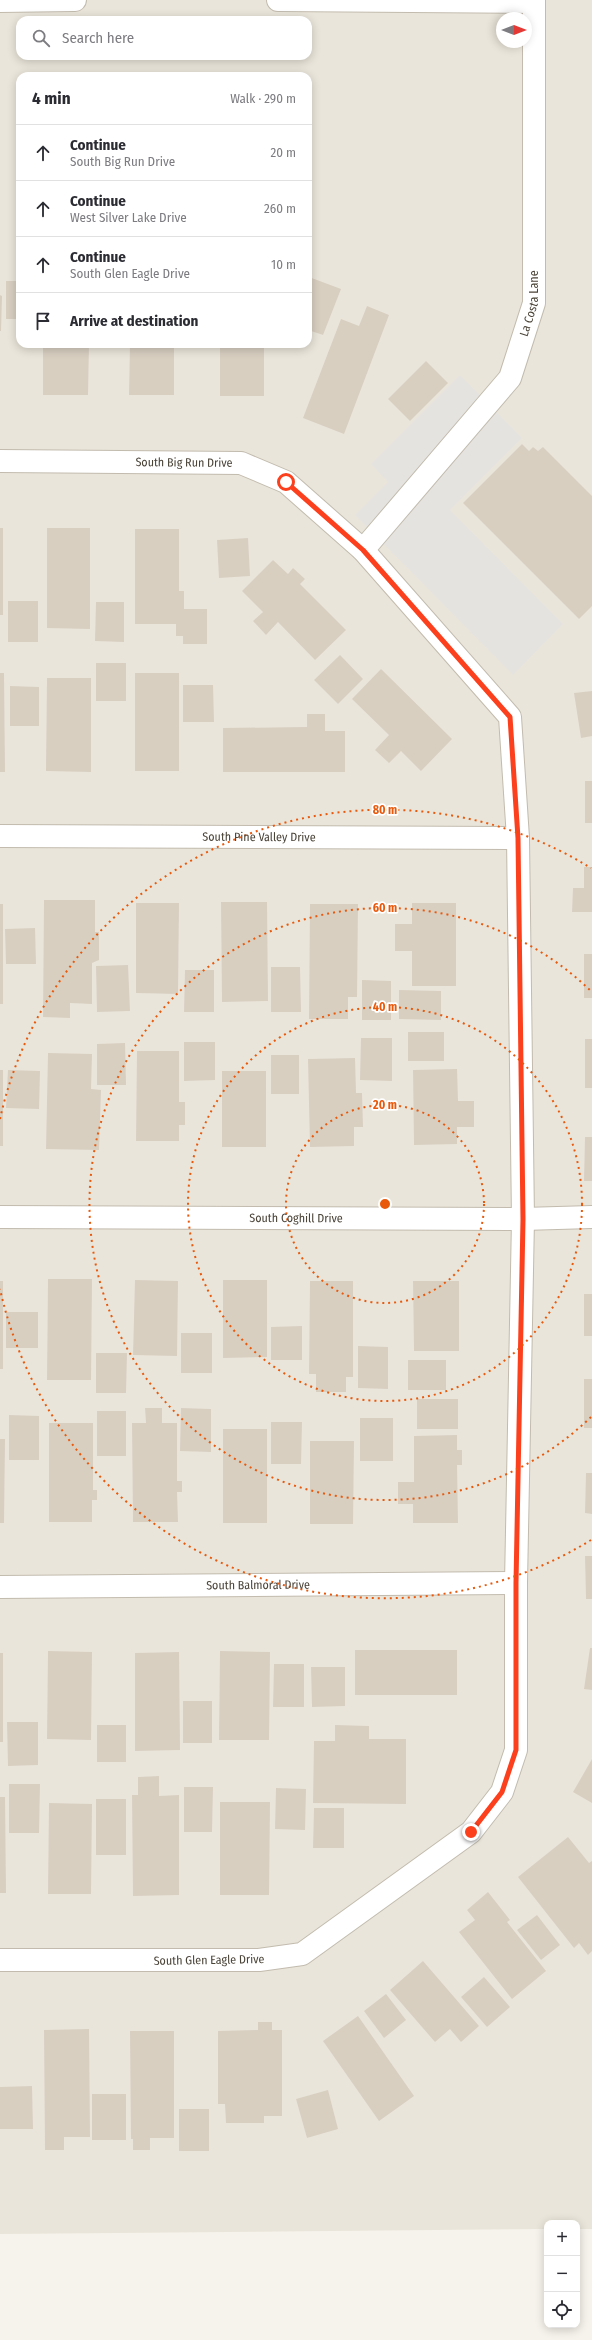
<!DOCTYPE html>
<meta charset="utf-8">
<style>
:root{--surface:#fff;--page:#f7f7f7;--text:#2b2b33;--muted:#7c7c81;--line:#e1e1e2}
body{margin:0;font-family:"Fira Sans Condensed",sans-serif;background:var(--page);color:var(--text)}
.controls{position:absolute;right:12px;bottom:12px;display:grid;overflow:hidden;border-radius:8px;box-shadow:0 2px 10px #0003}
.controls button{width:36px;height:36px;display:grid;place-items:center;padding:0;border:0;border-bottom:1px solid var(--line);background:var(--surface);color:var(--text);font:20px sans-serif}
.compass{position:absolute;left:496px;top:12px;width:36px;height:36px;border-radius:50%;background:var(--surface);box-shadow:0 2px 10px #0003;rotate:90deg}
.stop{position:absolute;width:12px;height:12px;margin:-9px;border:3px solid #fc3f1d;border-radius:50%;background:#fff}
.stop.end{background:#fc3f1d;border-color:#fff;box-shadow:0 1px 4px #0008}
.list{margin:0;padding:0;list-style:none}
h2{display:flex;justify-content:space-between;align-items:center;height:52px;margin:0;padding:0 16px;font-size:17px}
h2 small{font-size:13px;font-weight:400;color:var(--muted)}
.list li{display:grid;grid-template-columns:26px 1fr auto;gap:12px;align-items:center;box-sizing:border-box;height:56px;padding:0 16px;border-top:1px solid var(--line)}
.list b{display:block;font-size:15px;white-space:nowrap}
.list p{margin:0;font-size:13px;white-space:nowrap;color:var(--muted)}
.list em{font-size:13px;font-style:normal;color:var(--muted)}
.icon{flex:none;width:22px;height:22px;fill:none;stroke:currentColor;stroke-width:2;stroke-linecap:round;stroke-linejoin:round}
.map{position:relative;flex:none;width:592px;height:2340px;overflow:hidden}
.search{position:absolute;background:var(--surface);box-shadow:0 2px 10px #0003;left:16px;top:16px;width:296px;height:44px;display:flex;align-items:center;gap:10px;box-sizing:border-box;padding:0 14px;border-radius:12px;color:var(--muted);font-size:15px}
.panel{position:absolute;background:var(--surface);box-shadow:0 2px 10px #0003;left:16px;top:72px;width:296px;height:276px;border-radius:12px}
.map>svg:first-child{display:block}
.residential{fill:#eae5da;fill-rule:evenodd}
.parking{fill:#e5e3e0}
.building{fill:#d8cfc1}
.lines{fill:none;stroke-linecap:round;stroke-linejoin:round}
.street-casing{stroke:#c2bbae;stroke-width:24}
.street{stroke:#fff;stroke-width:22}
.route{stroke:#fc3f1d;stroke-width:5}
.ring{fill:none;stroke:#e8590c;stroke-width:2;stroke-dasharray:2 4}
.labels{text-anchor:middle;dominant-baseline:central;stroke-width:3.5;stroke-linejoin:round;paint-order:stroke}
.street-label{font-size:12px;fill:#4b4439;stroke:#fff}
.centre{fill:#e8590c;stroke:#fff;stroke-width:2}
.ring-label{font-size:12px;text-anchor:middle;font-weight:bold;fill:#e8590c;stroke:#fff;stroke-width:3.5;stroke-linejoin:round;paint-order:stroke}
</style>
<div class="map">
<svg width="592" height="2340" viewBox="0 0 592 2340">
<rect width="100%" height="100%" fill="#f6f3ec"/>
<path class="residential" d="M 0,0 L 592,0 L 592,2229 L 577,2229 L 577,2223 L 547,2223 L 547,2229 L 0,2234 ZM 502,18 L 526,18 L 526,42 L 502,42 ZM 20,20 L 308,20 L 308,56 L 20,56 ZM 20,76 L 308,76 L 308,344 L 20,344 Z"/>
<polygon class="parking" points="460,375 522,438 450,510 563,624 513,675 355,515 388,482 371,464"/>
<g class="building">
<polygon points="309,277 341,289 323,335 308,330"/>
<rect x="6" y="281" width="14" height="38"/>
<polygon points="0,295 2,296 1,331 0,331"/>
<polygon points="367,306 389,315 344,434 303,418 341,319 359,326"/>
<polygon points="43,344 89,344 88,395 43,395"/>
<polygon points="130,344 174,344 174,395 129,395"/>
<rect x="220" y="344" width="44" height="52"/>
<polygon points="426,361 448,383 410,421 388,399"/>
<polygon points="522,444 529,451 533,447 538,451 543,447 592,496 592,606 579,619 463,503"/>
<rect x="0" y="528" width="3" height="87"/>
<polygon points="47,528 90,528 90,629 47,628"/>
<polygon points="135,529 179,529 179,591 184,591 184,609 207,609 207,644 183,644 183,636 176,636 176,624 135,624"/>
<polygon points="248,538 250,576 219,578 217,540"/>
<polygon points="273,560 288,574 293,568 305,579 300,584 346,630 315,660 278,622 266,635 253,621 263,612 242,591"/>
<rect x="8" y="601" width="30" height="41"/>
<polygon points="96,602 124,602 124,642 95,641"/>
<polygon points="340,655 363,679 338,704 314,680"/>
<rect x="96" y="663" width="30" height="38"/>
<polygon points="381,669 452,739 421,771 401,751 389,763 375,750 389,735 352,699"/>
<polygon points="0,673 4,673 5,772 0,772"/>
<rect x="135" y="673" width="44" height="98"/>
<polygon points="47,678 91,678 91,772 46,771"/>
<polygon points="183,685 213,685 214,722 183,722"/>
<polygon points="10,686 39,687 39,726 10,726"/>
<polygon points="592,691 592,736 581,738 574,693"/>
<polygon points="307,714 325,714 325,731 345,731 345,772 223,772 223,728 307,727"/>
<rect x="585" y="781" width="7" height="42"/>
<polygon points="584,867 592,867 592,912 572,912 573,888 584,888"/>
<polygon points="44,900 95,900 95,932 99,932 99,960 92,963 92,1004 70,1003 70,1018 43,1017"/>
<polygon points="221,902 267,902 268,1001 222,1002"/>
<polygon points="136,903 179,903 178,994 136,993"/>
<polygon points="412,903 456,903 456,986 412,986 412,951 395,951 395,924 412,924"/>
<rect x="0" y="904" width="3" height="100"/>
<polygon points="310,904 358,904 357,997 348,997 348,1019 309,1019"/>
<polygon points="35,928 36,964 6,964 5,929"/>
<rect x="584" y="954" width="8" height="44"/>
<polygon points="128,965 130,1011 97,1012 96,966"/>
<polygon points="271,967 300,967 301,1012 271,1012"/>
<polygon points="185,970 214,970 214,1012 184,1012"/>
<polygon points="362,980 391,981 391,1020 362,1020"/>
<polygon points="399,990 441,991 441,1020 399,1019"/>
<rect x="408" y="1032" width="36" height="29"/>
<polygon points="361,1038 392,1038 392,1081 360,1080"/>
<rect x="585" y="1039" width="7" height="49"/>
<polygon points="184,1042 215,1042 215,1080 184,1081"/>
<polygon points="125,1043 126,1085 97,1085 97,1044"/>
<polygon points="137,1051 179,1051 179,1102 185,1102 185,1125 179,1125 179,1141 136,1141"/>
<polygon points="48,1053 92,1054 91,1089 101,1090 99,1150 46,1149"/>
<rect x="271" y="1055" width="28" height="39"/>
<polygon points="355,1058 356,1093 362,1093 363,1127 354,1127 354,1146 310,1147 308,1059"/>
<polygon points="457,1069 458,1101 474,1101 474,1127 457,1127 457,1144 414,1145 413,1070"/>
<rect x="0" y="1070" width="3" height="76"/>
<polygon points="8,1070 40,1071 39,1109 6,1108"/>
<rect x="222" y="1071" width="44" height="76"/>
<polygon points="585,1137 592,1137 592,1181 584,1181"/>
<polygon points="48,1279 92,1279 91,1380 47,1380"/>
<polygon points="135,1280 178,1281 177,1356 133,1355"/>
<polygon points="223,1280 267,1280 267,1357 223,1358"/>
<rect x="0" y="1281" width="3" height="88"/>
<polygon points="310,1281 353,1281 353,1377 346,1377 346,1392 316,1392 316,1374 309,1374"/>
<polygon points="413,1281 459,1281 459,1351 414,1351"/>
<rect x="584" y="1294" width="8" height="42"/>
<rect x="6" y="1312" width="32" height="36"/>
<polygon points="302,1326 302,1360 271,1360 271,1327"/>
<rect x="181" y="1333" width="31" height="40"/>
<polygon points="358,1346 388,1347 388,1389 358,1388"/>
<polygon points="96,1353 127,1353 126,1393 96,1393"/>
<rect x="408" y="1360" width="38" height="30"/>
<rect x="584" y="1379" width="8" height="49"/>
<rect x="417" y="1399" width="41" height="30"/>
<polygon points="145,1408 162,1408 162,1423 177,1423 177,1481 182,1481 182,1492 177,1492 178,1522 133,1522 132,1423 146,1423"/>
<polygon points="181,1408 211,1409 211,1452 180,1451"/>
<rect x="97" y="1411" width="29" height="45"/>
<polygon points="9,1415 39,1416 39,1460 9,1460"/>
<rect x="360" y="1418" width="33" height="43"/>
<polygon points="271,1422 302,1422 301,1464 271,1464"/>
<polygon points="49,1423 93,1423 93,1490 97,1490 97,1500 92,1500 92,1522 49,1522"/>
<rect x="223" y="1429" width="44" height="94"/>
<polygon points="457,1435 457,1450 462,1450 462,1465 457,1465 458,1523 413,1523 413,1504 398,1504 398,1482 414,1482 414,1436"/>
<polygon points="0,1439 5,1439 4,1523 0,1523"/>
<polygon points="310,1441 354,1441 353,1524 310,1524"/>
<polygon points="586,1473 592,1473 592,1514 585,1513"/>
<polygon points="585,1556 592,1556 592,1599 586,1599"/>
<polygon points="590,1648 592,1648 592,1690 584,1689"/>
<rect x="355" y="1650" width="102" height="45"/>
<polygon points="48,1651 92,1652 91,1740 47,1739"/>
<polygon points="220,1651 270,1652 269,1740 219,1740"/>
<polygon points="179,1652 180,1750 135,1751 135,1653"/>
<rect x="0" y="1653" width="3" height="89"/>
<polygon points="274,1664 304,1664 304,1707 273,1707"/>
<polygon points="311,1667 345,1667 345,1706 312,1707"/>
<rect x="183" y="1701" width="29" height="42"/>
<polygon points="7,1722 38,1722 38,1765 8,1766"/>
<rect x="97" y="1725" width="29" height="37"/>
<polygon points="335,1725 369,1726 369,1739 406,1739 406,1804 313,1803 314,1741 335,1741"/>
<polygon points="592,1759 592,1803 573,1792"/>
<polygon points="159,1776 159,1796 179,1795 179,1895 133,1896 132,1795 138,1795 138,1777"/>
<polygon points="9,1784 40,1784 39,1833 9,1833"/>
<polygon points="184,1787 213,1787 212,1832 184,1832"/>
<polygon points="276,1788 306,1789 305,1830 275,1829"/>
<polygon points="0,1797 5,1797 6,1893 0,1893"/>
<rect x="96" y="1799" width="30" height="56"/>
<polygon points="220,1802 270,1802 269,1895 220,1895"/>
<polygon points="49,1803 92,1804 91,1894 48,1894"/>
<polygon points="314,1808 344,1808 344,1848 313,1848"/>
<polygon points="568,1837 589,1863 592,1861 592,1951 588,1955 579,1943 574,1948 518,1877"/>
<polygon points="488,1892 510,1920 507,1922 546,1971 512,1999 459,1932 475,1920 467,1910"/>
<polygon points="537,1915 560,1945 541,1960 517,1930"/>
<polygon points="423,1961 479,2026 461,2042 450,2029 435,2042 390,1990"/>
<polygon points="484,1977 510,2007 487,2027 461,1997"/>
<polygon points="386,1994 406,2020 384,2038 364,2011"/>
<polygon points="358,2016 414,2096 379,2121 323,2041"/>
<polygon points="258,2022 272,2022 272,2030 282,2030 282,2116 264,2116 264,2123 226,2123 225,2104 218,2104 218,2031 258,2030"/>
<polygon points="89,2029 90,2137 64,2137 64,2150 45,2150 44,2030"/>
<polygon points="130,2031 174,2031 174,2138 150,2138 150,2150 133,2150 133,2139 131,2139"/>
<polygon points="32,2086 33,2129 0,2129 0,2087"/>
<polygon points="328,2090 338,2129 307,2138 296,2099"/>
<rect x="92" y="2094" width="34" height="46"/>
<rect x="179" y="2109" width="30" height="42"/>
</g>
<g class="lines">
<defs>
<g id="street">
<polyline points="278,0 534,2"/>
<polyline points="0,1 75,0"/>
<path id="s1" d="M 0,461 L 241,463 L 286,482 L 363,550 L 510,717 L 518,838 L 523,1219 L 516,1583 L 516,1750 L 502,1792 L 471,1832 L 302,1954 L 259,1960 L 0,1960"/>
<path id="s2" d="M 363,550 L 510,378 L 534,303 L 534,0"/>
<path id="s3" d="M 0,836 L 518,838"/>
<path id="s4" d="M 0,1217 L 523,1219 L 592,1217"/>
<path id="s5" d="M 0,1587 L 516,1583"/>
</g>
</defs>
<use href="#street" class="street-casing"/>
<use href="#street" class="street"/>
</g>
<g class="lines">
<polyline class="route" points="286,482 363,550 510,717 518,838 523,1219 516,1583 516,1750 502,1792 471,1832"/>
</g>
<g class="ring">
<circle cx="385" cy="1204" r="99"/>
<circle cx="385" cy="1204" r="197"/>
<path d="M591 1417A296 296 0 1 1 591 991"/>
<path d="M591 1540A394 394 0 0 1 0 1289M0 1119A394 394 0 0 1 591 868"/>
</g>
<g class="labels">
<g class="street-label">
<text stroke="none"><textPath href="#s2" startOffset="304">La Costa Lane</textPath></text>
<text stroke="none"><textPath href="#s1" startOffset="184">South Big Run Drive</textPath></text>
<text stroke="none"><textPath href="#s3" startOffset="259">South Pine Valley Drive</textPath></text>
<text stroke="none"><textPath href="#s4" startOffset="296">South Coghill Drive</textPath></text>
<text stroke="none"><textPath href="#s5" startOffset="258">South Balmoral Drive</textPath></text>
<text transform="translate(209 1960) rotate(-1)">South Glen Eagle Drive</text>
</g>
</g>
<circle cx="385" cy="1204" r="6" class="centre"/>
<g class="ring-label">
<text x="385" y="814">80 m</text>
<text x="385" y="912">60 m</text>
<text x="385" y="1011">40 m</text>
<text x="385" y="1109">20 m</text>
</g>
</svg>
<div class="controls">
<button>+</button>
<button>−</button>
<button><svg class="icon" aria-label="locate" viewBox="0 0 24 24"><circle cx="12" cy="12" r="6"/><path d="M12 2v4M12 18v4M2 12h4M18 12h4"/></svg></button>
</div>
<svg class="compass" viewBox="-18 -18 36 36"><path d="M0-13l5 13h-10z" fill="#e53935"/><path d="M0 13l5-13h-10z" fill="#7c7c81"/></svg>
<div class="stop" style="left:286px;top:482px"></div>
<div class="stop end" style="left:471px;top:1832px"></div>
<div class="search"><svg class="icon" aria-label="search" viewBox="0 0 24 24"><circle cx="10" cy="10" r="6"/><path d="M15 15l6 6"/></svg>Search here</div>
<section class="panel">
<h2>4 min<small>Walk · 290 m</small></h2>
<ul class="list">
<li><svg class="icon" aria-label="ahead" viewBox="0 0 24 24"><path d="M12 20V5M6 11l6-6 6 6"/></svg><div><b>Continue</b><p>South Big Run Drive</p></div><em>20 m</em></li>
<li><svg class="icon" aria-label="ahead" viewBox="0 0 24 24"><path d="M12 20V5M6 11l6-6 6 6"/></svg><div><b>Continue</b><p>West Silver Lake Drive</p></div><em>260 m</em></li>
<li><svg class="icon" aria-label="ahead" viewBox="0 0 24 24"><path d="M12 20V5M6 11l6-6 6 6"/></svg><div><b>Continue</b><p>South Glen Eagle Drive</p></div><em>10 m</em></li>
<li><svg class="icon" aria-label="arrive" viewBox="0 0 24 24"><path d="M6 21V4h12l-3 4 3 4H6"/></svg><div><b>Arrive at destination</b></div></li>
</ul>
</section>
</div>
